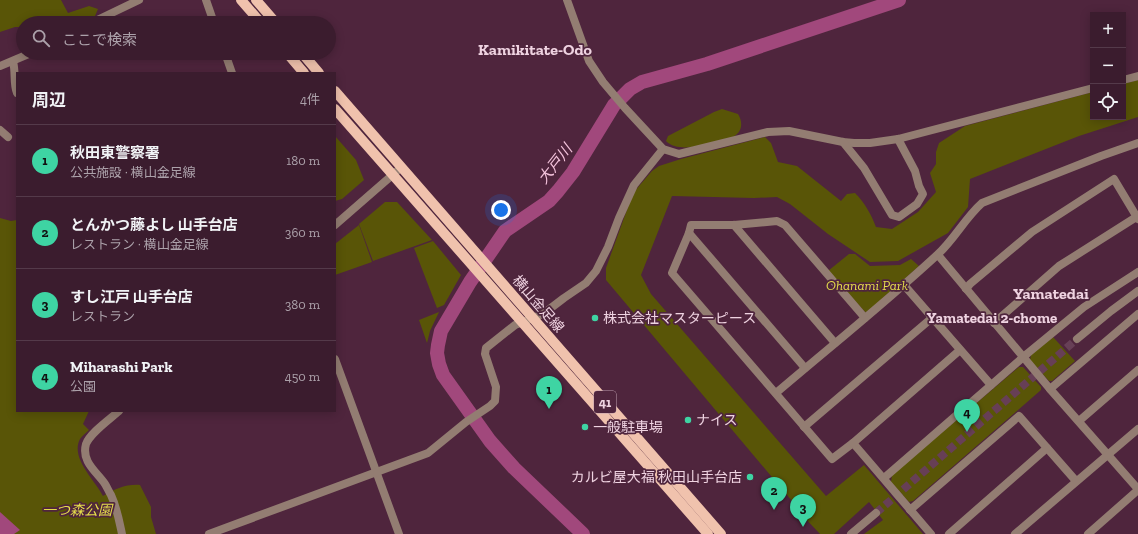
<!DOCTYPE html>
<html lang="ja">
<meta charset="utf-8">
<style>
:root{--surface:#3b1c2e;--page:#422536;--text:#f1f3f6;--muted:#aca1aa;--line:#543a4a;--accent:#3ed4a3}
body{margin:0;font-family:"Zilla Slab","Noto Sans JP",serif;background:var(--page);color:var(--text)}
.controls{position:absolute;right:12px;top:12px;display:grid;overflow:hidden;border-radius:0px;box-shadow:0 2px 10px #0003}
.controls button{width:36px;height:36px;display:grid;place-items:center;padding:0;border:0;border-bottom:1px solid var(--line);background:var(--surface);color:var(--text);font:20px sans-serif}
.you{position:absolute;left:501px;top:210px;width:14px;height:14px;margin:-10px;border:3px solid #fff;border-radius:50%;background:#1a73e8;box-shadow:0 0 0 6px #1a73e833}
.badge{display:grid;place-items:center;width:26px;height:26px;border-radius:50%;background:var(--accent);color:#111;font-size:13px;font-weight:700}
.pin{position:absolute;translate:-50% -33px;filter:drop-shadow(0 1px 2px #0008)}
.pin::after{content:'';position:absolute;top:21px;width:14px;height:12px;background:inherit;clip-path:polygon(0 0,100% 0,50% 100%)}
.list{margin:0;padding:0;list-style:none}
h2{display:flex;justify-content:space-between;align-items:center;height:52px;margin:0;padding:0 16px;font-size:17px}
h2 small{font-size:13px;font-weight:400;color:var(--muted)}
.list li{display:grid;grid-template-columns:26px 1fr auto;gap:12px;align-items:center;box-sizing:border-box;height:72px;padding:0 16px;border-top:1px solid var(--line)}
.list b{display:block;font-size:15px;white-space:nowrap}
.list p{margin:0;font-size:13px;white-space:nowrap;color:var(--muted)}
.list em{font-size:13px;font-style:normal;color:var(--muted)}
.icon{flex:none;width:22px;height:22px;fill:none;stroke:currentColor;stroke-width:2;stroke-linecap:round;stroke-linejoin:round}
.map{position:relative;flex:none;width:1138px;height:534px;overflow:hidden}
.search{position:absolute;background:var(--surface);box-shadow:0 2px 10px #0003;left:16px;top:16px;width:320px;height:44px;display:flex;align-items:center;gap:10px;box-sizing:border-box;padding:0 14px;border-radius:22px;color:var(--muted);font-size:15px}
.panel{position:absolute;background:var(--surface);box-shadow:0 2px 10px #0003;left:16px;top:72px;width:320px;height:340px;border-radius:0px}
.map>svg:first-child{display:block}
.green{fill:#595507}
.water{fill:#a1487c}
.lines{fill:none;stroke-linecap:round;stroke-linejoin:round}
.river{stroke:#a1487c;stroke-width:14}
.tertiary-tunnel{stroke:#673f56;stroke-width:8;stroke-dasharray:8 4;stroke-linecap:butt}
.minor{stroke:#937d72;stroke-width:8}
.tertiary{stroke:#937d72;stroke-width:8}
.primary{stroke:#f0c2ad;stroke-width:10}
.poi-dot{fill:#3ed4a3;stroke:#4f253d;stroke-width:1.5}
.labels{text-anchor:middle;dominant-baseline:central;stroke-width:3.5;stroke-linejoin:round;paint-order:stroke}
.shield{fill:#4f253d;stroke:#bf9fb0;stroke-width:1}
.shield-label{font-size:13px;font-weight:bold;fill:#efd3e1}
.park-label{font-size:14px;font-style:italic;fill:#e5de4b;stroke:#4f253d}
.street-label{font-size:14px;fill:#efd3e1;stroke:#4f253d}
.poi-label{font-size:14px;fill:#efd3e1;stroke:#4f253d;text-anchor:start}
.water-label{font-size:15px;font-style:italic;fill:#f5c4dd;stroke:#4f253d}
.neighbourhood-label{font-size:15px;font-weight:bold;fill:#efd3e1;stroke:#4f253d}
.quarter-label{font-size:16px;font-weight:bold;fill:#efd3e1;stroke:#4f253d}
</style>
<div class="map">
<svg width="1138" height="534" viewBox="0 0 1138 534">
<rect width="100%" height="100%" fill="#4f253d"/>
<g class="green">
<polygon points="0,0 61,0 68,13 89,6 98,9 95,16 81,23 23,23 23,27 15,27 0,32"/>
<path d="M 1138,80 L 1138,117 L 1079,136 L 970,179 L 968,207 L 948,233 L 898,261 L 870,262 L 828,234 L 790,204 L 777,197 L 754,198 L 672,196 L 641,275 L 651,294 L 826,496 L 864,465 L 923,534 L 864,534 L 883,520 L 869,502 L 834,534 L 820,534 L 802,515 L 803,514 L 606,280 L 606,268 L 633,193 L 652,171 L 659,166 L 681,159 L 765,137 L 771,143 L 778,162 L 797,166 L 841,201 L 847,194 L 855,193 C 865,203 871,214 876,227 L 892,229 L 918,212 L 936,192 L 930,173 L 936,164 L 936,152 L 939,143 L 965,126 L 1093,92 L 1093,117 L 1123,117 L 1123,84 Z"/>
<path d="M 722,109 L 738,114 C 742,120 743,129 737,134 C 732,139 724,140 717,142 C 703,145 678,153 666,141 L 668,136 L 714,112 Z"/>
<polygon points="335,136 356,160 364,180 342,199 335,201"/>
<polygon points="385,202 397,202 432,240 373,261 359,224"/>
<path d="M 0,218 L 11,221 L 17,220 L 17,411 L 89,411 L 83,424 L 89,430 C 86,433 82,436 80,439 C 70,458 95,480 103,496 C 115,489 126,484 140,485 L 151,507 L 151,517 L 156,534 L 0,534 Z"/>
<polygon points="359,225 372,262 335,275 335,244"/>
<polygon points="433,241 461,275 444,305 437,308 414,248"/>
<polygon points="849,254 855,254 870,266 900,265 911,259 919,266 866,313 828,271"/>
<polygon points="439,312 430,331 427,343 419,320"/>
<polygon points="1053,337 1075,361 1052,381 1049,381 1030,360 1031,355"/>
<polygon points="1019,367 1023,367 1041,387 1041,390 913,501 909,502 891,482 892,475"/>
</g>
<polygon class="water" points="0,512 20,530 14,534 0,534"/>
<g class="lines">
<polyline class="river" points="583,534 514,468 490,441 443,375 439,364 437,353 438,345 441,331 470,282 505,231 549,201 558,191 573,172 614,105 630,89 642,82 707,64 899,0"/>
<polyline class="tertiary-tunnel" points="876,513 1077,339"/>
<g class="minor">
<polyline points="206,0 214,23"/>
<polyline points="567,0 589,61 603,82 625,108 663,149 679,154 768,132 789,131 843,142 854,143 870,143 898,139 1093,88"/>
<polyline points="91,23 139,0"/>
<polyline points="225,53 232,73"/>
<path d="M 13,62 C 16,72 13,83 17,93"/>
<polyline points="0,66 31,53"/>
<polyline points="1123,80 1138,76"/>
<polyline points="0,130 8,137"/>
<polyline points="843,142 864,168 892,215 899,217 917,204 923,194 919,186 915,171 898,139"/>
<polyline points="335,225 397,171"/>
<polyline points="734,225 835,343"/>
<polyline points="689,233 805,368"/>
<polyline points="938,255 1050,389 1138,489"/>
<polyline points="904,285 991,385"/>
<polyline points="966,289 970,284 1032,232 1114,179 1138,219"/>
<polyline points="865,318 785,225 777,221 734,225 691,225 689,233 672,273 832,459 853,443 931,534"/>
<polyline points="994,323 1059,266 1138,216"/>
<polyline points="335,359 399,534"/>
<polyline points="1050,389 1138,314"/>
<path d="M 776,393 C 830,347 885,303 937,255 C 954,240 965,218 982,203 L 1101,156 L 1138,143"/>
<path d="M 119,411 C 110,419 90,433 86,444 C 81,462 97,472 105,484 C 107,487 109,492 111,495 C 117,508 119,520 122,534"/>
<polyline points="1079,421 1138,370"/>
<polyline points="804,427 933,317"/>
<polyline points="853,443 960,350"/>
<polyline points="884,478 1028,353 1084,307 1138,272"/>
<polyline points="910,510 1019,416 1076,481"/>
<polyline points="209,534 428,453 466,422 490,406 495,401 496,387 485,354 486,348 515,325 543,314 564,298 586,283 596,271 608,247 619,218 634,185 663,149"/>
<polyline points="949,534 1047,448"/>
<polyline points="1015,534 1138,429"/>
<polyline points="1088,534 1138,490"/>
</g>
<g class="tertiary">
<polyline points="1077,339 1111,311 1138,291"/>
<polyline points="851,534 876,513"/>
</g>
<g class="primary">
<polyline points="241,0 261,23"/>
<polyline points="256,0 276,23"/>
<polyline points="287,53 304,73"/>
<polyline points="302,53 319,73"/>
<polyline points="335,91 721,534"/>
<polyline points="335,109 708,534"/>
</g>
</g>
<g class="poi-dot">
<circle cx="595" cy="318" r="4"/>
<circle cx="688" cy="420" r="4"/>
<circle cx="585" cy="427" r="4"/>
<circle cx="750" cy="477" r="4"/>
</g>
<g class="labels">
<rect class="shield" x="594" y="391" width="22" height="22" rx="3"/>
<g class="shield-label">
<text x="605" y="402">41</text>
</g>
<g class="park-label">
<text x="867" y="285">Ohanami Park</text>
<text x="77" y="510">一つ森公園</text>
</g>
<g class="street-label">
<text transform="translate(538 304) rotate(49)">横山金足線</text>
</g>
<g class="poi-label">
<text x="603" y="318">株式会社マスターピース</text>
<text x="696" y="420">ナイス</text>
<text x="593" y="427">一般駐車場</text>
<text x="742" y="477" text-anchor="end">カルビ屋大福 秋田山手台店</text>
</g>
<g class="water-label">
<text transform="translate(555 164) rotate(-52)">大戸川</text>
</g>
<g class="neighbourhood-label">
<text x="992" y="318">Yamatedai 2-chome</text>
</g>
<g class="quarter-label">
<text x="535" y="49">Kamikitate-Odo</text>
<text x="1051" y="293">Yamatedai</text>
</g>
</g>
</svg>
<div class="controls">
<button>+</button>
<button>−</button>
<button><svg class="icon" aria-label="locate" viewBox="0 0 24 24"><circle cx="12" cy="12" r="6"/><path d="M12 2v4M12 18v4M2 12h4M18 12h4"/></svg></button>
</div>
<div class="you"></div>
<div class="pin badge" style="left:549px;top:409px">1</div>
<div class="pin badge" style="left:774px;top:510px">2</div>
<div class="pin badge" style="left:803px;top:527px">3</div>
<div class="pin badge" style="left:967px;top:432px">4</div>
<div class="search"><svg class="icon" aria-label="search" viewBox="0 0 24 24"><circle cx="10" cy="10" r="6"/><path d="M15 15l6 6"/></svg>ここで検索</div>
<section class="panel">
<h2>周辺<small>4件</small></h2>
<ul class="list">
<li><span class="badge">1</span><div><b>秋田東警察署</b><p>公共施設 · 横山金足線</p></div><em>180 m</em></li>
<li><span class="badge">2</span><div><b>とんかつ藤よし 山手台店</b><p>レストラン · 横山金足線</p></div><em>360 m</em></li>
<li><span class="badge">3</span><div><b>すし江戸 山手台店</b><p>レストラン</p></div><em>380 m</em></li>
<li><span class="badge">4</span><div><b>Miharashi Park</b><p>公園</p></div><em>450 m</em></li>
</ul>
</section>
</div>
